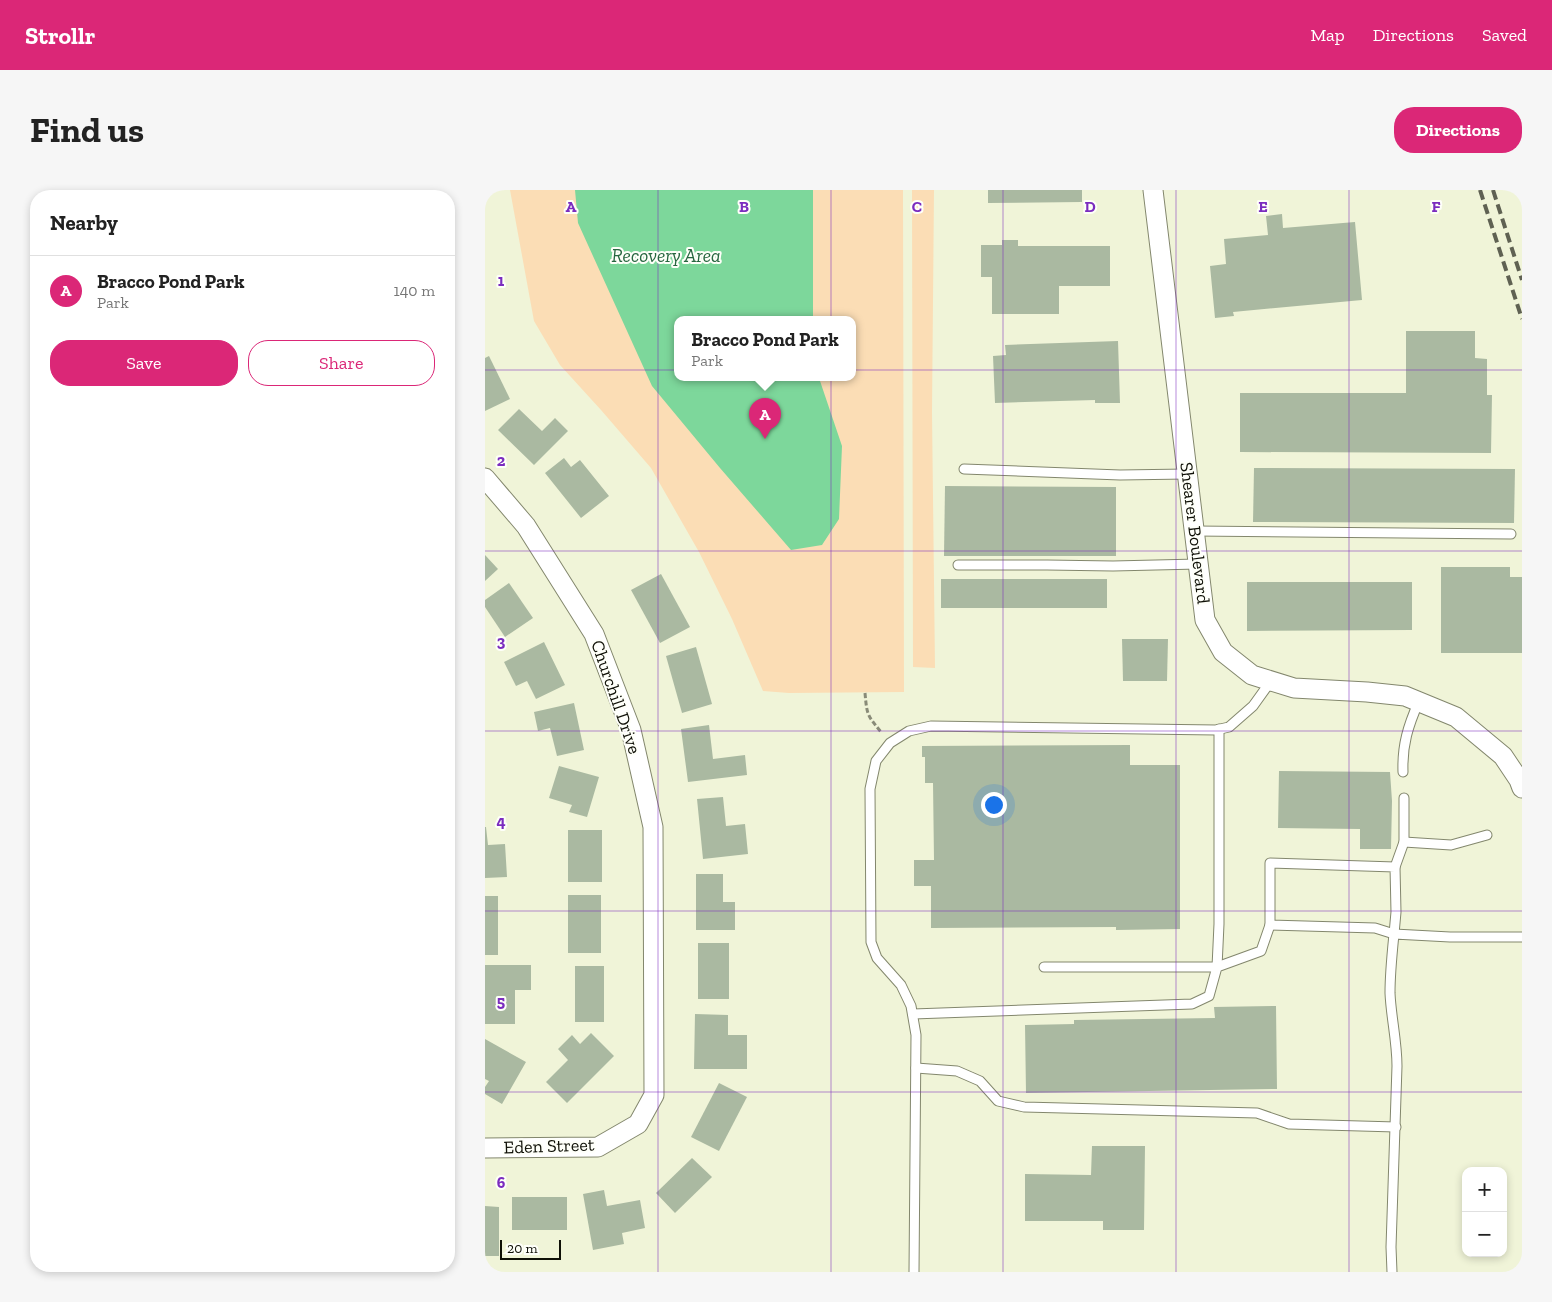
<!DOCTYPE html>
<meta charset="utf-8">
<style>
:root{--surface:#fff;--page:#f6f6f6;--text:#222;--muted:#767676;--line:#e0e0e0;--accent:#db2777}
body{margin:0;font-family:"Zilla Slab",serif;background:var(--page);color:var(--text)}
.controls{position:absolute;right:15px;bottom:15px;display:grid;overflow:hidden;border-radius:10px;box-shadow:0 2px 8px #0003}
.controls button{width:45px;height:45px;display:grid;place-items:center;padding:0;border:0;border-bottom:1px solid var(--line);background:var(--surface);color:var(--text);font:25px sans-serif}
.scale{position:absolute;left:15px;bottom:12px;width:61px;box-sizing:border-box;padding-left:5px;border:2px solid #0f1007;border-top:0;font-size:14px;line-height:18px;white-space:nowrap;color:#0f1007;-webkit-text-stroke:4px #fefff9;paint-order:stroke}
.you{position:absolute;left:508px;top:614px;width:18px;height:18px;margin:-12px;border:4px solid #fff;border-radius:50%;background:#1a73e8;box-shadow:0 0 0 8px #1a73e833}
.badge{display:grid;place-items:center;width:32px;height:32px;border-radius:50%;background:var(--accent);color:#fff;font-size:16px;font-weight:700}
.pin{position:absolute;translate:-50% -41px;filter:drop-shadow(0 1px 2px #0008)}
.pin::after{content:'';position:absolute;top:26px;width:18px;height:15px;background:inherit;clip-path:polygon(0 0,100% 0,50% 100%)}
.popup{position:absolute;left:189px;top:126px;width:182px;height:65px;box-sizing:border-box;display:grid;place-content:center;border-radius:10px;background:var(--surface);filter:drop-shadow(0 1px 4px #0005);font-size:16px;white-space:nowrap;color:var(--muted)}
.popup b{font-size:19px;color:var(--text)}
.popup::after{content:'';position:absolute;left:50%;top:100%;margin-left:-10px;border:10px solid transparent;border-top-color:var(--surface)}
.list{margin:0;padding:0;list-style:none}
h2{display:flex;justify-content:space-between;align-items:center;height:65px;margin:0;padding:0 20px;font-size:21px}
h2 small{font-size:16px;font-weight:400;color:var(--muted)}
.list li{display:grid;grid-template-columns:32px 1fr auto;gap:15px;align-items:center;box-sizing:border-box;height:70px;padding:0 20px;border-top:1px solid var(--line)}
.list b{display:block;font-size:19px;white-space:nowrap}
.list p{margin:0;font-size:16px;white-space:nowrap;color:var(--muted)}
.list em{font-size:16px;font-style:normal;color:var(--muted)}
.actions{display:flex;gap:10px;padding:15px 20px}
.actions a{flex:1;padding:11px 0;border:1px solid var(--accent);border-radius:20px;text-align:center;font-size:18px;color:var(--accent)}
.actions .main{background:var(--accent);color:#fff}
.map{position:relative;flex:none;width:1037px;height:1082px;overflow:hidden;border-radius:20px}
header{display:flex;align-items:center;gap:30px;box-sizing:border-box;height:70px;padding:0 25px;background:var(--accent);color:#fff}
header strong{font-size:24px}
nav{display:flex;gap:28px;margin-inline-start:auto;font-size:18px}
.intro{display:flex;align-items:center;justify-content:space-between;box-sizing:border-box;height:120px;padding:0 30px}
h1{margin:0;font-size:35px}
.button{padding:12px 22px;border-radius:20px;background:var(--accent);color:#fff;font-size:18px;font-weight:700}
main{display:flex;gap:30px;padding:0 30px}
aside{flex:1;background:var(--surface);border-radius:20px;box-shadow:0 2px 8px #0003}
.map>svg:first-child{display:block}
.green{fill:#fbddb5;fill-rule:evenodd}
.water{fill:#7dd79b}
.building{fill:#aab9a1}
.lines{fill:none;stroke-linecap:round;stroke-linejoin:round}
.lane-casing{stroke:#83876d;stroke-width:11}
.street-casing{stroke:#83876d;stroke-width:21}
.path{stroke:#898b78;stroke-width:3;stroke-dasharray:5 2.5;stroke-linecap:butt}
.lane{stroke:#fff;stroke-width:9}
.street{stroke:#fff;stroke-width:19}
.rail{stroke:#5f6152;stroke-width:4;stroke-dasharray:10 5;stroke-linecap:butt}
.grid{fill:none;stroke:#7b2cbf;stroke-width:1;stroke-opacity:0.55}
.labels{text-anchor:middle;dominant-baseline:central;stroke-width:4;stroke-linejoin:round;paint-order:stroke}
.street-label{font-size:18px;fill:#0f1007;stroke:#fefff9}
.water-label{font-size:19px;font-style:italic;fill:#26663f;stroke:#fefff9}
.grid-label{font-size:16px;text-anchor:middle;font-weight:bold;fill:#7b2cbf;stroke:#fefff9;stroke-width:4;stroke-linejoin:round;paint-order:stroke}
</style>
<header>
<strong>Strollr</strong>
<nav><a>Map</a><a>Directions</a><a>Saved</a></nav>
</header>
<div class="intro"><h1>Find us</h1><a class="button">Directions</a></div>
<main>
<aside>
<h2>Nearby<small></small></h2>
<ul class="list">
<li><span class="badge">A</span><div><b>Bracco Pond Park</b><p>Park</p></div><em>140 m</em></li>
</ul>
<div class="actions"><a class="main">Save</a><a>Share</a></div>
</aside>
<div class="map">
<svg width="1037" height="1082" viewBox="0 0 1037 1082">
<rect width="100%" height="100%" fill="#f0f4d8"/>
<g class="green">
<path d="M 25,0 L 418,0 L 419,502 L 304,503 L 278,501 L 247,429 L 214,362 L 166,278 L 116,220 L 75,175 L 49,131 ZM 192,130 L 368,130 L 368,188 L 192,188 Z"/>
<polygon points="427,0 449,0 447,222 450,478 428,477"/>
</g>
<polygon class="water" points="90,0 328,0 328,130 192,130 192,188 334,188 357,256 354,329 337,355 306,360 235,278 167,196 93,33"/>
<g class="building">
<polygon points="503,0 597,0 597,12 503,13"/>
<polygon points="797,24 798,38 870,32 877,110 748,122 749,126 730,128 725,76 741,74 739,49 783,45 781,26"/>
<polygon points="517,50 533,50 533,56 625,56 625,96 574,96 574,124 507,124 507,87 496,87 496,55 517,55"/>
<polygon points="921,141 990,141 990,168 1002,169 1002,205 1007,205 1006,263 755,262 755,203 921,203"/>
<polygon points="633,151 635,213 610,213 610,210 510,213 508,166 521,165 520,155"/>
<polygon points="4,166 25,209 0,221 0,168"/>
<polygon points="34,219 57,241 70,228 83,241 49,275 13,240"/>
<polygon points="79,268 86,277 95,270 124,306 96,328 60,283"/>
<polygon points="769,278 1030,279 1029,333 768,332"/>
<polygon points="460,296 631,297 631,366 459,366"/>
<polygon points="0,365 13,379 0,391"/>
<polygon points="956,377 1025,377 1025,387 1037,387 1037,463 956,463"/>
<polygon points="176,384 205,437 175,453 146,400"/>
<rect x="456" y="389" width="166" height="29"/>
<polygon points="762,392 927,392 927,440 762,441"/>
<polygon points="24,393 48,428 20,447 0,417 0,410"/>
<polygon points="637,449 683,449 682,491 638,491"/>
<polygon points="59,452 80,495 51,509 42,491 31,496 19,472"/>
<polygon points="211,457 227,514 197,523 181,466"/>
<polygon points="89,513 99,560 72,566 65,538 53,541 49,522"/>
<polygon points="224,535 228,569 260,565 262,585 203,592 196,539"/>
<polygon points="645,555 645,575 695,575 695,739 631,740 631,737 446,738 446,696 429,696 429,670 449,670 448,593 440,593 440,567 437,567 437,556"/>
<polygon points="74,576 114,587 102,627 84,622 87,615 64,608"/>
<polygon points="794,581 905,582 907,611 906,659 875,659 875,639 793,638"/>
<polygon points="238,607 241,636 260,634 263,664 218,669 212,609"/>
<polygon points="0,637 1,637 3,655 20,654 22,687 0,688"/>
<rect x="83" y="640" width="34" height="52"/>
<polygon points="211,684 238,684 238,712 250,712 250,740 211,740"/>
<rect x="83" y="705" width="33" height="58"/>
<rect x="0" y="706" width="13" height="59"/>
<rect x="213" y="753" width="31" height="56"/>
<polygon points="0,775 46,775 46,800 30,800 30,834 0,834"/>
<rect x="90" y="776" width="29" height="56"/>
<polygon points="791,816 792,899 541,903 540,835 589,834 589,830 730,828 729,817"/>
<polygon points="210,824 243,825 243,845 262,845 262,879 209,879"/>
<polygon points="106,843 129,866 82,913 61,892 83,870 73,859 87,845 95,854"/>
<polygon points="0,849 41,872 17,914 0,904 0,897 4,891 0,889"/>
<polygon points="234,893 262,907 234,961 206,947"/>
<polygon points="607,956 660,956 659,1040 618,1040 618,1031 540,1031 540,984 606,985"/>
<polygon points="207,968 227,987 190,1023 171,1003"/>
<polygon points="119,1000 122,1016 155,1010 160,1038 137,1043 139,1054 108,1060 98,1004"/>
<rect x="27" y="1007" width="55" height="33"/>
<polygon points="0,1016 14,1017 14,1066 0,1066"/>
</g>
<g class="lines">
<defs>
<g id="lane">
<polyline points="479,279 635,285 702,284"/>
<polyline points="710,341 1026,344"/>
<polyline points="473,375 562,375 628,376 713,374"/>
<path d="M 918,582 C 917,555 923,536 934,511"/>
<polyline points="919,652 966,655 1002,645"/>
<polygon points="785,673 910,677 911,722 909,744 890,738 785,735"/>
<polyline points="910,677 919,652 919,608"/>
<polyline points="559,777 732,777 734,734 734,539"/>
<polyline points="428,824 707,814 724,806 732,777 776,761 785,735"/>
<polyline points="431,878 472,881 495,891 513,911 539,917 772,923 804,934 911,937"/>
<polyline points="429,1082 431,845 426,816 416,795 392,768 386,752 385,599 391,571 405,553 424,541 446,536 731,540 744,537 768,516 786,491"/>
<path d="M 907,1082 L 906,1057 L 912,876 C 912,851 906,827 905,803 C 905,783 907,764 909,744 L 965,747 L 1037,747"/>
</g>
<g id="street">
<polyline points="668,0 720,430 738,462 767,485 809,498 882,502 920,506 971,527 1018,566 1034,590 1037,598"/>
<polyline points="0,288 41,336 109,444 146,540 168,637 169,905 153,934 113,957 0,958"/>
</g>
</defs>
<use href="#lane" class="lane-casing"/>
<use href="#street" class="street-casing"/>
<path class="path" d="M 380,503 C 382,525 382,525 396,542"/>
<use href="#lane" class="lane"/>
<use href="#street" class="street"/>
<g class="rail">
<polyline points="995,0 1037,129"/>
<polyline points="1008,0 1037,90"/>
</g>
</g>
<path class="grid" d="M 173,0 L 173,1082M 346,0 L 346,1082M 518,0 L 518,1082M 691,0 L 691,1082M 864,0 L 864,1082M 0,180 L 1037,180M 0,361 L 1037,361M 0,541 L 1037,541M 0,721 L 1037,721M 0,902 L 1037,902"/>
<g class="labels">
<g class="street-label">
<text transform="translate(710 343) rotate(83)">Shearer Boulevard</text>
<text transform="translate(131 507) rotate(71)">Churchill Drive</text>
<text transform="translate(64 956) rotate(-2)">Eden Street</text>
</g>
<g class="water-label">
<text x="181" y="65">Recovery Area</text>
</g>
</g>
<g class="grid-label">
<text x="86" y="22">A</text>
<text x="259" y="22">B</text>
<text x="432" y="22">C</text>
<text x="605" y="22">D</text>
<text x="778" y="22">E</text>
<text x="951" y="22">F</text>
<text x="16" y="96">1</text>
<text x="16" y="276">2</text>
<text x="16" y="457">3</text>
<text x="16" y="637">4</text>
<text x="16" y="817">5</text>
<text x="16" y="998">6</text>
</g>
</svg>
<div class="controls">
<button>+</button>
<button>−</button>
</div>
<div class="scale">20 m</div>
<div class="you"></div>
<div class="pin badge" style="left:280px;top:249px">A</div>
<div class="popup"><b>Bracco Pond Park</b>Park</div>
</div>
</main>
